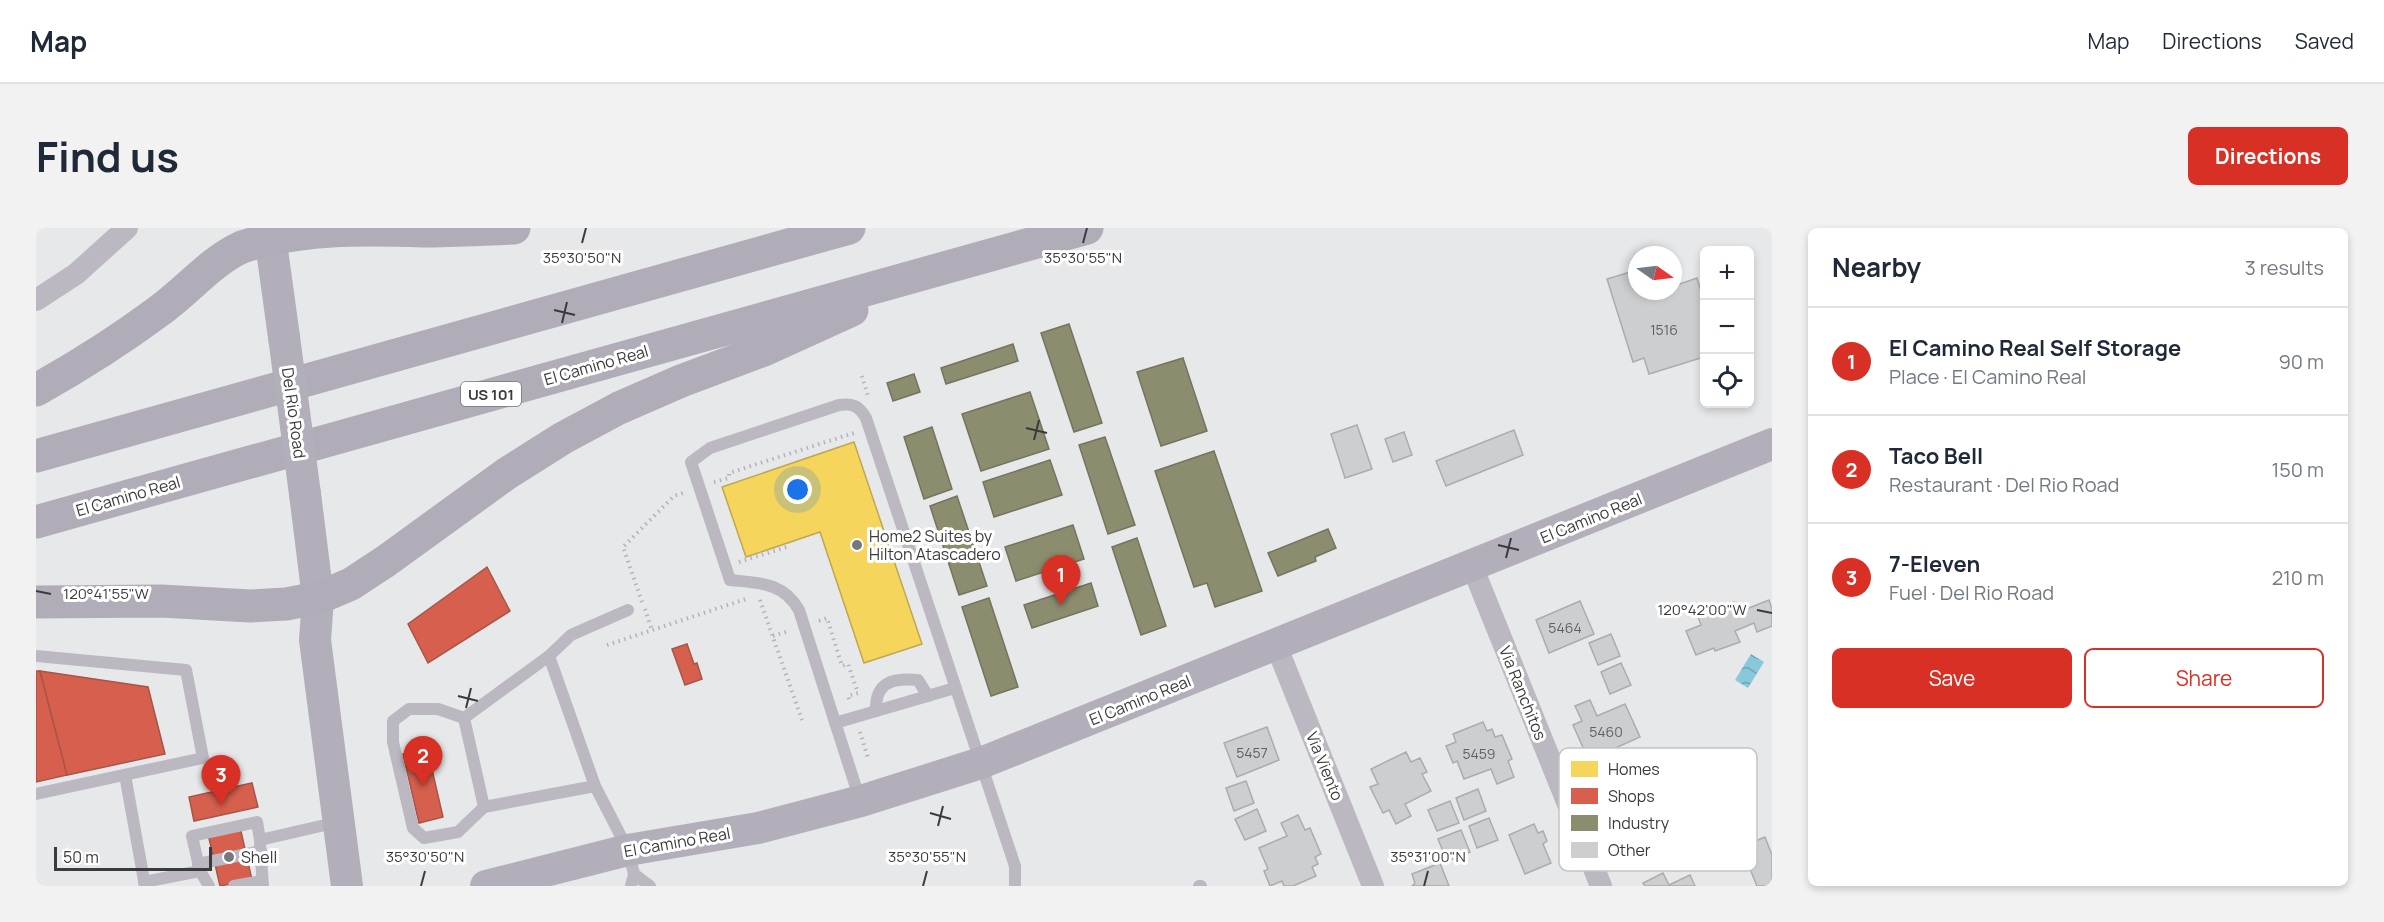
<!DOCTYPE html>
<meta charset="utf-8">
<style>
:root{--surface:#fff;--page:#f2f2f3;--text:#1f2937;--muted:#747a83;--line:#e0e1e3;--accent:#d93025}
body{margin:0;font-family:Manrope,sans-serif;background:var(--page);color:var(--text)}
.controls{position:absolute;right:18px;top:18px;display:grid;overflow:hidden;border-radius:9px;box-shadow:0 3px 9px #0003}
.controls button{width:54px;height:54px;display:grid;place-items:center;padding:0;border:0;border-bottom:2px solid var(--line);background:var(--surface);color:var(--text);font:30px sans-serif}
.compass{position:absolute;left:1592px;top:18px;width:54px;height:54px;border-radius:50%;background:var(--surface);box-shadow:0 3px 9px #0003;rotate:104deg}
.scale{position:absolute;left:18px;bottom:15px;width:158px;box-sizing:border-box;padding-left:6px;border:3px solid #3b3b3d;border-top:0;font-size:16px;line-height:21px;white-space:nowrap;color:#3b3b3d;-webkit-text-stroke:4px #fff;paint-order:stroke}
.you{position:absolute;left:762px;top:262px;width:21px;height:21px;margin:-15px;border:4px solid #fff;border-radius:50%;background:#1a73e8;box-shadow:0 0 0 9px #1a73e833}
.badge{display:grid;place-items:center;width:39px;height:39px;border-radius:50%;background:var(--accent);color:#fff;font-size:20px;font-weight:700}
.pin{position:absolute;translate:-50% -50px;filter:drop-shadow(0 2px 3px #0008)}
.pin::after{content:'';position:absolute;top:32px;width:21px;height:18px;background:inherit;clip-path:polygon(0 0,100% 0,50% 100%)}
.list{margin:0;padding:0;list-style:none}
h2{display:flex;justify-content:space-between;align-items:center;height:78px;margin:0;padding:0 24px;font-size:26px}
h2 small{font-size:20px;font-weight:400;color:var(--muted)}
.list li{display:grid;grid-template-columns:39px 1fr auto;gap:18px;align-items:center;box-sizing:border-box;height:108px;padding:0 24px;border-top:2px solid var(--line)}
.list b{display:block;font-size:22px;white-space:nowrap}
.list p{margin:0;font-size:20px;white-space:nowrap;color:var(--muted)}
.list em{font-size:20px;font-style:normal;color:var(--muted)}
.actions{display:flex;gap:12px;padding:18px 24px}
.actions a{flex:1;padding:14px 0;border:2px solid var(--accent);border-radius:9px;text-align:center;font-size:21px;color:var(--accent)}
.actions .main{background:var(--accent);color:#fff}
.icon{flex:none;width:33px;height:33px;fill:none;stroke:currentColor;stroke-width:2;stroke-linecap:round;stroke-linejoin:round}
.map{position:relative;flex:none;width:1736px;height:658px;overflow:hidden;border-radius:9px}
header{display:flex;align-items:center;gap:36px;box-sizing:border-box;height:84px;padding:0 30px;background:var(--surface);border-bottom:2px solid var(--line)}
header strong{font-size:28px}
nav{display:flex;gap:33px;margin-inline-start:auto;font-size:21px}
.intro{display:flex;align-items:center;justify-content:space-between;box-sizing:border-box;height:144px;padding:0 36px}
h1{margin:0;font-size:42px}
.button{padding:15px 27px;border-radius:9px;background:var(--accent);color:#fff;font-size:21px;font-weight:700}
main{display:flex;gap:36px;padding:0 36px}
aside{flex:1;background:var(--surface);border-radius:9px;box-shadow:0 3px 9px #0003}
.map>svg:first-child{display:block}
.water{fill:url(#water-waves)}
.homes{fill:#f6d55c;stroke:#bea753;stroke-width:1.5}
.shops{fill:#d6604d;stroke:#a85548;stroke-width:1.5}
.industry{fill:#8c8c6e;stroke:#74745f;stroke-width:1.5}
.building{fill:#cdced0;stroke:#abacae;stroke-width:1.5}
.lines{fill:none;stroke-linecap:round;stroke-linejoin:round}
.path{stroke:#b5b3ba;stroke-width:4;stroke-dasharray:1.5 4.5;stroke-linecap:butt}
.lane{stroke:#bcb8c2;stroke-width:12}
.street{stroke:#bcb8c2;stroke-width:22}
.secondary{stroke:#b2afba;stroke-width:32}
.highway{stroke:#b0acb8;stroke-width:33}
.secondary-bridge{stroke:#b2afba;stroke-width:32}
.ticks{fill:none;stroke:#3b3b3d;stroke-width:2}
.poi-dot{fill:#77787a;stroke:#fff;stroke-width:2}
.labels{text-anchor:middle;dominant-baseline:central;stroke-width:6;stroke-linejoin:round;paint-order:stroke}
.number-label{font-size:14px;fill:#606062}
.shield{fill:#fff;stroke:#767677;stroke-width:1.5}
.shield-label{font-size:15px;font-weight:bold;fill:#3b3b3d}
.street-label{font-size:16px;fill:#3b3b3d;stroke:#fff}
.poi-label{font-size:16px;fill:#3b3b3d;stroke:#fff;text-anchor:start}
.key{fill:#fff;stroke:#c4c4c5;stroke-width:1.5}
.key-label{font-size:16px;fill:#3b3b3d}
.ticks-label{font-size:15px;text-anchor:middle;fill:#3b3b3d;stroke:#fff;stroke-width:6;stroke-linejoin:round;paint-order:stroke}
</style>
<header>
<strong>Map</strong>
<nav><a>Map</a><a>Directions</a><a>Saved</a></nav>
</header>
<div class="intro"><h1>Find us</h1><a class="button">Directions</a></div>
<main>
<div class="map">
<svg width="1736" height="658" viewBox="0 0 1736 658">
<defs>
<pattern id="water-waves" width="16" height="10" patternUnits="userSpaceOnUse" patternTransform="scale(1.5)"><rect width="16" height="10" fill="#87c9da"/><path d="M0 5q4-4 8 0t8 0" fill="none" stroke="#70a4b2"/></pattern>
</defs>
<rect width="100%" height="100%" fill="#e7e8ea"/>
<polygon class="water" points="1715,426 1728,434 1712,460 1699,452"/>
<polygon class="homes" points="818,214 886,416 828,435 784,304 710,329 686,259"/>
<g class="shops">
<polygon points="451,339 474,383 392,435 372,396"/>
<polygon points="651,416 658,436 661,435 666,451 649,457 636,421"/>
<polygon points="0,443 4,443 31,547 0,554"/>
<polygon points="4,443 112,459 129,526 31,547"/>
<polygon points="391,520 407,589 383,595 367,526"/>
<polygon points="216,555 222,579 158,593 153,569"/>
<polygon points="204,599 216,652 184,658 172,606"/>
</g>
<g class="industry">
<polygon points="1033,96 1066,195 1038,204 1005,105"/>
<polygon points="977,116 982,133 910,156 905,140"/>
<polygon points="1147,130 1171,203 1125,218 1101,144"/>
<polygon points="878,146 884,164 857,173 851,155"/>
<polygon points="994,164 1013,221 945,243 926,186"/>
<polygon points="896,199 916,261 888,271 868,209"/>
<polygon points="1069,209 1099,297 1072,306 1043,217"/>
<polygon points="1178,223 1226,363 1179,379 1171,355 1158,359 1119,243"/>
<polygon points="1014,232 1026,267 958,289 947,254"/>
<polygon points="921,268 951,358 923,367 894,278"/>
<polygon points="1037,297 1048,331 980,353 969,319"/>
<polygon points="1292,301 1300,320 1279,329 1280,333 1242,348 1232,325"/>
<polygon points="1101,310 1130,398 1105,407 1076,319"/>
<polygon points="1055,355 1062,378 996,400 988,377"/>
<polygon points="953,370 982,459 955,468 926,379"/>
</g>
<g class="building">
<polygon points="1601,42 1601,63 1637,63 1637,54 1638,58 1661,50 1668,73 1668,129 1613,146 1608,130 1597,134 1571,51"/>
<polygon points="1321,197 1336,241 1309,250 1295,206"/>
<polygon points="1478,202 1487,227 1410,258 1400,233"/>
<polygon points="1368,204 1376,227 1357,234 1349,211"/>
<polygon points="1733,372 1736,381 1736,398 1721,404 1718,395 1699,403 1704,414 1679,423 1678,420 1660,427 1650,403 1665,397 1662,389 1698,374 1703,384"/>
<polygon points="1544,373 1558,406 1513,425 1500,392"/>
<polygon points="1575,406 1584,428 1562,437 1553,415"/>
<polygon points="1585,435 1595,457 1574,466 1565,444"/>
<polygon points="1554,472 1561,488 1589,476 1604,509 1560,529 1556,521 1549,524 1537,497 1546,493 1539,478"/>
<polygon points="1447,494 1451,503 1456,501 1459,509 1466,507 1476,531 1472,533 1478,549 1461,556 1455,541 1428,551 1421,533 1417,535 1410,518 1420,514 1417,506"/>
<polygon points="1231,499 1243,532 1201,549 1188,515"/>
<polygon points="1370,524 1375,534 1384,530 1391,544 1386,546 1395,563 1369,576 1375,588 1360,596 1353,582 1347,585 1334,559 1342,556 1335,541"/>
<polygon points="1210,553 1218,575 1198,583 1190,560"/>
<polygon points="1442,561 1450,583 1428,592 1420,570"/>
<polygon points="1414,573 1423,595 1401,603 1392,582"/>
<polygon points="1221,581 1230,603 1209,612 1199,591"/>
<polygon points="1262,587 1269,602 1274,600 1285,626 1279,629 1282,636 1276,639 1280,648 1257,658 1248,658 1246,653 1234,658 1228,643 1232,641 1223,620 1251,608 1245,595"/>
<polygon points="1453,590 1462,612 1441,620 1433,598"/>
<polygon points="1498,596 1502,605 1507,603 1511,613 1507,616 1515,635 1489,646 1473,607"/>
<polygon points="1425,602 1434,624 1411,633 1402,611"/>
<polygon points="1729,609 1736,627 1736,658 1721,658 1705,619"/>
<polygon points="1651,611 1661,634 1638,643 1629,621"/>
<polygon points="1404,635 1413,658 1376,658 1379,655 1376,646"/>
<polygon points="1627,645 1633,657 1654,647 1659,658 1609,658 1607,655"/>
</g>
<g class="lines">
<g class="path">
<polyline points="826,148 832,168"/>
<polyline points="678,254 693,250 693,245 821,204"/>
<polyline points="703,334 754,318"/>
<polyline points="724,372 766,492"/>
<polyline points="606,374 587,319 638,268 650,264"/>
<polyline points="609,381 616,403"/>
<polyline points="783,393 791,390 806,438 812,436 822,465 812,468 814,474"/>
<polyline points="737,408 753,403"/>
<polyline points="571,417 710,371"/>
<polyline points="824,504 832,530"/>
</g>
<g class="lane">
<polyline points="0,428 150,442 167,530 0,566"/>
<polyline points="513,428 535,407 592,382"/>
<path d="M 840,483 C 839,454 856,450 882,452 L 892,468"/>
<polyline points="428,490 402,481 373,481 357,493 357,514 377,600 388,610 422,604 448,579"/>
<polyline points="799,495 919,460"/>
<polyline points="89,547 109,658"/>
<polyline points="559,558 448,579 428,490 513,428 559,558 592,622 598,646 595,658"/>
<path d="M 824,572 L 763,382 C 747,354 723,355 694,352 L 655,234 L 674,220 L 803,177 C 817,175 823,178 830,190 L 979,638 L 979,658"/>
<polyline points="224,617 227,658"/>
<polyline points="162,636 225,623"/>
<polyline points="164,643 173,658"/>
<polyline points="598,646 614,658"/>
<polyline points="108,654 164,643 156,608 221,594 224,612 302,594"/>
<polyline points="198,658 225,653"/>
<polyline points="1163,658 1165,658"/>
</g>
<g class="street">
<polyline points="0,72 40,46 91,0"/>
<polyline points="1436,338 1565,658"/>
<polyline points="1240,417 1337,658"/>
</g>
<g class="secondary">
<polyline points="233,0 248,109"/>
<polyline points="269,266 282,370 279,412 311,658"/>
<polyline points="450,658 592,622 722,600 825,573 945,535 1736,216"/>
</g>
<g class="highway">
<path d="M 0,162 C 43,138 84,112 123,83 C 151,63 175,33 206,19 C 263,0 327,1 387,3 C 417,3 448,1 478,0"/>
<polyline points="0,228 813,0"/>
<polyline points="0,294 1051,0"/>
<polyline points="0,374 125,373 214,378 250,376 282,370 315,356 350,333 470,246 527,210 583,180 645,153 728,122 816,82"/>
</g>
<polyline class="secondary-bridge" points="248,109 269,266"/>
</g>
<path class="ticks" d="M 546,15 L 550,0M 1047,15 L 1051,0M 518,82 L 539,87M 526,95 L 531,74M 990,200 L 1011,205M 998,212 L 1003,192M 1462,317 L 1483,322M 1470,330 L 1475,310M 0,363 L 15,366M 1721,382 L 1736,385M 422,468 L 442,473M 430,480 L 435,460M 894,585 L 915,591M 902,598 L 907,578M 385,658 L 389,643M 887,658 L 891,643M 1388,658 L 1392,643"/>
<g class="poi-dot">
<circle cx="821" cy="317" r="6"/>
<circle cx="193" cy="629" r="6"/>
</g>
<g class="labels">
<g class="number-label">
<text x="1628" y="101">1516</text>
<text x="1529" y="399">5464</text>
<text x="1570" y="503">5460</text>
<text x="1216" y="524">5457</text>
<text x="1443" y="525">5459</text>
</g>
<rect class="shield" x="425" y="154" width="60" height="24" rx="4.5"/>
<g class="shield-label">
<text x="455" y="166">US 101</text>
</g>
<g class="street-label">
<text transform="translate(560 137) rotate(-16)">El Camino Real</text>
<text transform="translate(258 185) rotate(82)">Del Rio Road</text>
<text transform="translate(92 268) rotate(-16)">El Camino Real</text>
<text transform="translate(1555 290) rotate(-22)">El Camino Real</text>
<text transform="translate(1487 465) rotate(68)">Via Ranchitos</text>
<text transform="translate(1104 472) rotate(-22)">El Camino Real</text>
<text transform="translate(1289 538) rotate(68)">Via Viento</text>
<text transform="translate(641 614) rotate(-10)">El Camino Real</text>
</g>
<g class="poi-label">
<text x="833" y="308">Home2 Suites by<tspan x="833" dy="18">Hilton Atascadero</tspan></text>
<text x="205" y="629">Shell</text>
</g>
</g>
<rect x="1523" y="520" width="198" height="123" rx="9" class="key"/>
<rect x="1535" y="533" width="27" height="16" fill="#f6d55c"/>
<rect x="1535" y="560" width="27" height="16" fill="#d6604d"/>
<rect x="1535" y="587" width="27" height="16" fill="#8c8c6e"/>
<rect x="1535" y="614" width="27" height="16" fill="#cdced0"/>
<g class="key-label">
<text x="1572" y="547">Homes</text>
<text x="1572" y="574">Shops</text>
<text x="1572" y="601">Industry</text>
<text x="1572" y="628">Other</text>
</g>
<g class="ticks-label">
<text x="546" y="35">35°30'50"N</text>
<text x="1047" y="35">35°30'55"N</text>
<text x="70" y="371">120°41'55"W</text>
<text x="1666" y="387">120°42'00"W</text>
<text x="389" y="634">35°30'50"N</text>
<text x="891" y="634">35°30'55"N</text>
<text x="1392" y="634">35°31'00"N</text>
</g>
</svg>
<div class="controls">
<button>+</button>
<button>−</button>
<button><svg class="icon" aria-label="locate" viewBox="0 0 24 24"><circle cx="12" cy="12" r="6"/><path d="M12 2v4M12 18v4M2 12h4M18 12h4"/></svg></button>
</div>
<svg class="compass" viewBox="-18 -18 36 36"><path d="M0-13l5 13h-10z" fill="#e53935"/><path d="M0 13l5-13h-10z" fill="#747a83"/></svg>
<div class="scale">50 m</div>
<div class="you"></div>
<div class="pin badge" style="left:1025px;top:377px">1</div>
<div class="pin badge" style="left:387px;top:558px">2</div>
<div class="pin badge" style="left:185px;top:577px">3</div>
</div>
<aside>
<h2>Nearby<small>3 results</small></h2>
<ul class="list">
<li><span class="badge">1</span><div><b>El Camino Real Self Storage</b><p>Place · El Camino Real</p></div><em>90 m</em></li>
<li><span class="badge">2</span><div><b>Taco Bell</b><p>Restaurant · Del Rio Road</p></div><em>150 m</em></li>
<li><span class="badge">3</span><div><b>7-Eleven</b><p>Fuel · Del Rio Road</p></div><em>210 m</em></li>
</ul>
<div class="actions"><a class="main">Save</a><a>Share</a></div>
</aside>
</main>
